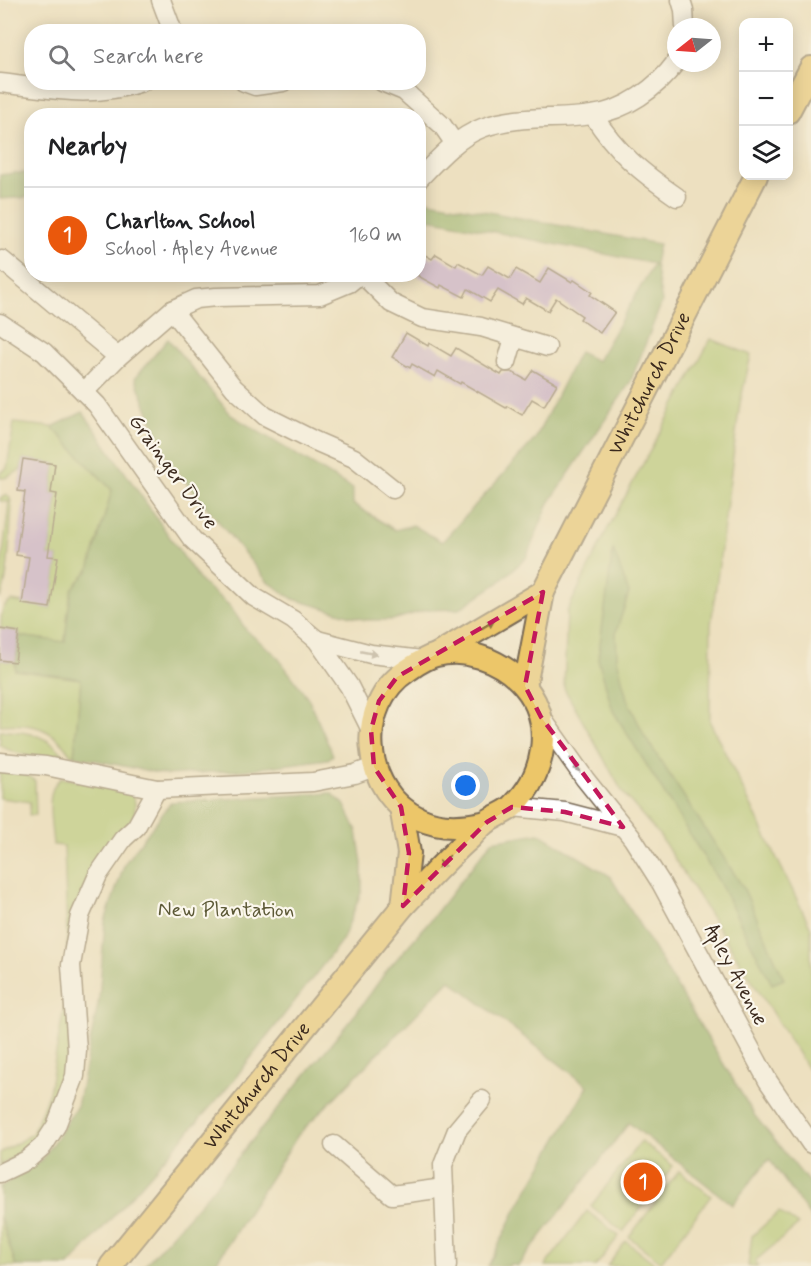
<!DOCTYPE html>
<meta charset="utf-8">
<style>
:root{--surface:#fff;--page:#f2f2f2;--text:#202124;--muted:#757577;--line:#e0e0e0;--accent:#ea580c}
body{margin:0;font-family:Mynerve,sans-serif;background:var(--page);color:var(--text)}
.controls{position:absolute;right:18px;top:18px;display:grid;overflow:hidden;border-radius:12px;box-shadow:0 3px 15px #0003}
.controls button{width:54px;height:54px;display:grid;place-items:center;padding:0;border:0;border-bottom:2px solid var(--line);background:var(--surface);color:var(--text);font:30px sans-serif}
.compass{position:absolute;left:667px;top:18px;width:54px;height:54px;border-radius:50%;background:var(--surface);box-shadow:0 3px 15px #0003;rotate:253deg}
.you{position:absolute;left:466px;top:786px;width:21px;height:21px;margin:-15px;border:4px solid #fff;border-radius:50%;background:#1a73e8;box-shadow:0 0 0 9px #1a73e833}
.badge{display:grid;place-items:center;width:39px;height:39px;border-radius:50%;background:var(--accent);color:#fff;font-size:20px;font-weight:700}
.pin{position:absolute;translate:-50% -50%;border:3px solid #fff;box-shadow:0 2px 6px #0006}
.list{margin:0;padding:0;list-style:none}
h2{display:flex;justify-content:space-between;align-items:center;height:78px;margin:0;padding:0 24px;font-size:26px}
h2 small{font-size:20px;font-weight:400;color:var(--muted)}
.list li{display:grid;grid-template-columns:39px 1fr auto;gap:18px;align-items:center;box-sizing:border-box;height:96px;padding:0 24px;border-top:2px solid var(--line)}
.list b{display:block;font-size:22px;white-space:nowrap}
.list p{margin:0;font-size:20px;white-space:nowrap;color:var(--muted)}
.list em{font-size:20px;font-style:normal;color:var(--muted)}
.icon{flex:none;width:33px;height:33px;fill:none;stroke:currentColor;stroke-width:2;stroke-linecap:round;stroke-linejoin:round}
.map{position:relative;flex:none;width:811px;height:1266px;overflow:hidden}
.search{position:absolute;background:var(--surface);box-shadow:0 3px 15px #0003;left:24px;top:24px;width:402px;height:66px;display:flex;align-items:center;gap:15px;box-sizing:border-box;padding:0 21px;border-radius:24px;color:var(--muted);font-size:22px}
.panel{position:absolute;background:var(--surface);box-shadow:0 3px 15px #0003;left:24px;top:108px;width:402px;height:174px;border-radius:24px}
.map>svg:first-child{display:block}
.green{fill:#a9c66e;stroke:#727846;stroke-width:1.5}
.forest{fill:#86ab61;stroke:#606a40;stroke-width:1.5}
.building{fill:#bb9ed6}
.lines{fill:none;stroke-linecap:round;stroke-linejoin:round}
.minor-casing{stroke:#796a57;stroke-width:21}
.major-casing{stroke:#796a57;stroke-width:26}
.minor{stroke:#fff;stroke-width:18}
.major{stroke:#ecc669;stroke-width:22}
.oneway{fill:#8b7040}
.oneway2{fill:#a79f9a}
.marked{fill:none;stroke:#c2185b;stroke-width:4.5;stroke-dasharray:12 8;stroke-linejoin:round}
.labels{text-anchor:middle;dominant-baseline:central;stroke-width:4.5;stroke-linejoin:round;paint-order:stroke}
.street-label{font-size:21px;fill:#3b2a1e;stroke:#fbf7ec}
.park-label{font-size:21px;fill:#5c5936;stroke:#fbf7ec}
</style>
<div class="map">
<svg width="811" height="1266" viewBox="0 0 811 1266">
<rect width="100%" height="100%" fill="#fbf7ec"/>
<filter id="ink" filterUnits="userSpaceOnUse"><feTurbulence type="fractalNoise" baseFrequency=".0167" numOctaves="2"/><feDisplacementMap in="SourceGraphic" scale="12" xChannelSelector="R" yChannelSelector="G"/><feConvolveMatrix kernelMatrix="1 2 1 2 8 2 1 2 1" color-interpolation-filters="sRGB"/></filter>
<filter id="wash" filterUnits="userSpaceOnUse"><feTurbulence type="fractalNoise" baseFrequency=".008" numOctaves="4" result="noise"/><feDisplacementMap in="SourceGraphic" scale="24" xChannelSelector="R" yChannelSelector="G"/><feGaussianBlur stdDeviation="1.35" result="paint"/><feColorMatrix in="noise" values="0 0 0 0 0 0 0 0 0 0 0 0 0 0 0 0 0 1.4 0 .05"/><feComposite in="paint" operator="in"/></filter>
<g filter="url(#wash)">
<rect width="100%" height="100%" fill="#ede0c0"/>
<g class="green">
<polygon points="711,339 751,355 740,403 711,625 710,722 811,928 811,1074 660,836 623,793 564,688 567,612 607,530"/>
<path d="M 14,423 L 52,427 L 112,490 L 89,570 L 72,589 L 68,612 L 65,643 L 19,636 L 19,632 L 1,629 C 1,618 0,605 12,601 L 50,608 L 58,557 L 48,556 L 57,494 L 51,493 L 55,464 L 23,459 L 21,470 L 5,478 L 0,478 L 0,473 L 7,468 Z"/>
<path d="M 7,495 L 10,498 L 12,508 C 10,526 9,586 0,598 L 0,579 L 9,502 L 0,501 L 0,498 Z"/>
<path d="M 0,660 L 15,662 L 15,670 L 81,679 L 74,756 L 71,755 C 53,727 33,723 0,725 Z"/>
<path d="M 0,731 C 29,731 51,735 68,761 C 46,758 19,758 0,745 Z"/>
<polygon points="0,772 24,773 35,781 36,815 29,815 30,802 0,798"/>
<path d="M 62,778 L 128,790 C 136,798 136,805 134,816 L 81,897 L 68,1074 L 54,1114 L 37,1137 L 23,1151 L 0,1166 L 0,1153 L 32,1134 L 49,1092 L 64,1008 L 68,964 L 64,846 L 53,845 C 52,828 43,787 62,778 Z"/>
<polygon points="641,1141 673,1166 623,1232 591,1206"/>
<polygon points="679,1171 711,1196 661,1262 629,1237"/>
<polygon points="587,1211 619,1236 596,1266 545,1266"/>
<polygon points="779,1212 798,1225 755,1261 759,1266 748,1266 752,1236"/>
<polygon points="0,1216 16,1266 0,1266"/>
<polygon points="626,1241 658,1266 607,1266"/>
</g>
<g class="forest">
<polygon points="15,173 31,173 31,197 0,199 0,175"/>
<polygon points="419,199 659,244 655,264 662,302 630,383 549,503 526,558 498,583 459,609 426,610 393,620 365,620 293,599 267,581 168,460 135,378 168,339 231,415 353,489 353,504 395,530 413,525 442,542 535,439 579,352 597,361 654,264 419,217"/>
<polygon points="83,412 201,582 229,605 247,631 276,655 308,698 333,755 328,759 245,770 167,775 74,756 81,679 15,670 19,636 65,642 68,612 72,589 89,570 112,490 52,427"/>
<polygon points="613,549 629,593 616,632 617,659 627,699 645,737 743,887 784,979 772,984 718,880 613,711 598,659"/>
<polygon points="331,793 344,804 357,831 362,863 362,890 343,939 229,1086 69,1266 16,1266 0,1216 0,1187 41,1161 77,1106 99,999 105,921 125,863 171,802"/>
<polygon points="539,833 610,876 755,1116 811,1185 811,1218 769,1159 732,1205 629,1123 518,1266 510,1264 509,1266 488,1266 518,1206 588,1086 450,980 298,1135 214,1266 144,1266 209,1193 357,1012 388,969 429,922 492,841"/>
</g>
<g id="blocks">
<g class="building">
<polygon points="418,251 432,259 436,254 456,266 458,262 482,275 488,266 510,279 516,269 540,283 549,268 572,282 574,280 592,292 590,295 615,312 600,333 580,319 582,316 556,298 548,311 526,298 522,304 498,290 490,302 468,289 464,297 441,285 440,288 418,276"/>
<polygon points="406,333 428,346 429,343 451,356 456,348 501,375 503,372 512,372 526,380 533,370 557,384 544,406 532,399 522,415 507,406 506,408 461,382 460,384 438,371 435,377 412,364 410,368 392,357"/>
<polygon points="23,459 55,464 51,493 57,494 48,556 58,557 50,608 22,604 29,557 16,555 25,492 18,491"/>
<polygon points="0,629 19,632 15,662 0,660"/>
</g>
</g>
</g>
<g filter="url(#ink)">
<use href="#blocks" fill-opacity="0" stroke="#796a57" stroke-width="1.5"/>
<g class="lines">
<defs>
<g id="minor">
<polyline points="161,0 173,32"/>
<polyline points="681,0 684,10 685,27"/>
<polyline points="244,82 255,86 283,82"/>
<polyline points="382,82 404,91 442,125 455,144"/>
<path d="M 0,83 C 52,89 91,99 142,82"/>
<path d="M 593,115 C 617,153 641,172 677,197"/>
<path d="M 418,180 C 437,160 456,138 482,128 C 520,114 555,121 592,115 C 625,111 657,88 676,62"/>
<polyline points="2,260 118,357"/>
<polyline points="362,274 391,303 422,318 481,327 547,347"/>
<polyline points="172,310 234,388 265,416 315,441 354,458 393,489"/>
<polyline points="0,323 44,352 97,405 192,539 254,597 293,620 317,640 349,686 371,730"/>
<polyline points="507,362 514,338"/>
<polyline points="84,392 118,357 172,310 196,299 216,297 320,295 349,283 360,274"/>
<polyline points="317,640 371,654 422,660"/>
<polyline points="541,717 585,779 633,839 661,883 768,1081 811,1144"/>
<polyline points="0,762 46,766 157,789 313,782 355,774 374,767"/>
<polyline points="512,807 565,812 623,827"/>
<polyline points="334,1145 392,1195 444,1188"/>
<polyline points="0,1173 27,1160 43,1146 56,1126 75,1076 77,1050 71,965 80,916 98,875 123,839 136,827 157,789"/>
<polyline points="447,1266 443,1165 457,1130 482,1100"/>
</g>
<g id="major">
<polyline points="788,112 811,68"/>
<polyline points="438,654 543,592"/>
<path id="s1" d="M 525,686 L 543,592 L 756,176"/>
<polyline points="401,807 409,853 403,906"/>
<path id="s2" d="M 111,1266 L 403,906 C 425,883 446,859 470,838 C 475,833 480,826 486,822 C 495,816 505,813 513,806 C 548,772 555,716 519,680 C 497,659 466,648 436,655 C 425,658 417,664 408,670 C 354,705 361,792 420,819 C 442,829 464,827 487,822"/>
</g>
</defs>
<use href="#minor" class="minor-casing"/>
<use href="#major" class="major-casing"/>
<use href="#minor" class="minor"/>
<use href="#major" class="major"/>
</g>
<defs><path id="oneway-solid" d="M-6-.8H1V-3.2L6.5 0L1 3.2V.8H-6Z" transform="scale(1.5)"/></defs>
<g class="oneway">
<use href="#oneway-solid" transform="translate(487 625) rotate(-31)"/>
<use href="#oneway-solid" transform="translate(444 862) rotate(133)"/>
</g>
<g class="oneway2">
<use href="#oneway-solid" transform="translate(369 653) rotate(11)"/>
<use href="#oneway-solid" transform="translate(575 765) rotate(55)"/>
</g>
</g>
<path d="M0 0H811V1266H0ZM 543,592 L 525,686 L 541,717 L 623,827 L 565,812 L 512,807 L 487,822 L 403,906 L 409,853 L 401,807 L 374,767 L 371,730 L 379,701 L 397,677 Z" fill="#ede0c0" fill-opacity=".55" fill-rule="evenodd"/>
<path class="marked" d="M 543,592 L 525,686 L 541,717 L 623,827 L 565,812 L 512,807 L 487,822 L 403,906 L 409,853 L 401,807 L 374,767 L 371,730 L 379,701 L 397,677 Z"/>
<g class="labels">
<g class="street-label">
<text stroke="none"><textPath href="#s1" startOffset="330">Whitchurch Drive</textPath></text>
<text transform="translate(173 472) rotate(54)">Grainger Drive</text>
<text transform="translate(736 975) rotate(62)">Apley Avenue</text>
<text stroke="none"><textPath href="#s2" startOffset="232">Whitchurch Drive</textPath></text>
</g>
<g class="park-label">
<text x="226" y="910">New Plantation</text>
</g>
</g>
</svg>
<div class="controls">
<button>+</button>
<button>−</button>
<button><svg class="icon" aria-label="layers" viewBox="0 0 24 24"><path d="M12 4l9 5-9 5-9-5zM3 14l9 5 9-5"/></svg></button>
</div>
<svg class="compass" viewBox="-18 -18 36 36"><path d="M0-13l5 13h-10z" fill="#e53935"/><path d="M0 13l5-13h-10z" fill="#757577"/></svg>
<div class="you"></div>
<div class="pin badge" style="left:643px;top:1182px">1</div>
<div class="search"><svg class="icon" aria-label="search" viewBox="0 0 24 24"><circle cx="10" cy="10" r="6"/><path d="M15 15l6 6"/></svg>Search here</div>
<section class="panel">
<h2>Nearby<small></small></h2>
<ul class="list">
<li><span class="badge">1</span><div><b>Charlton School</b><p>School · Apley Avenue</p></div><em>160 m</em></li>
</ul>
</section>
</div>
